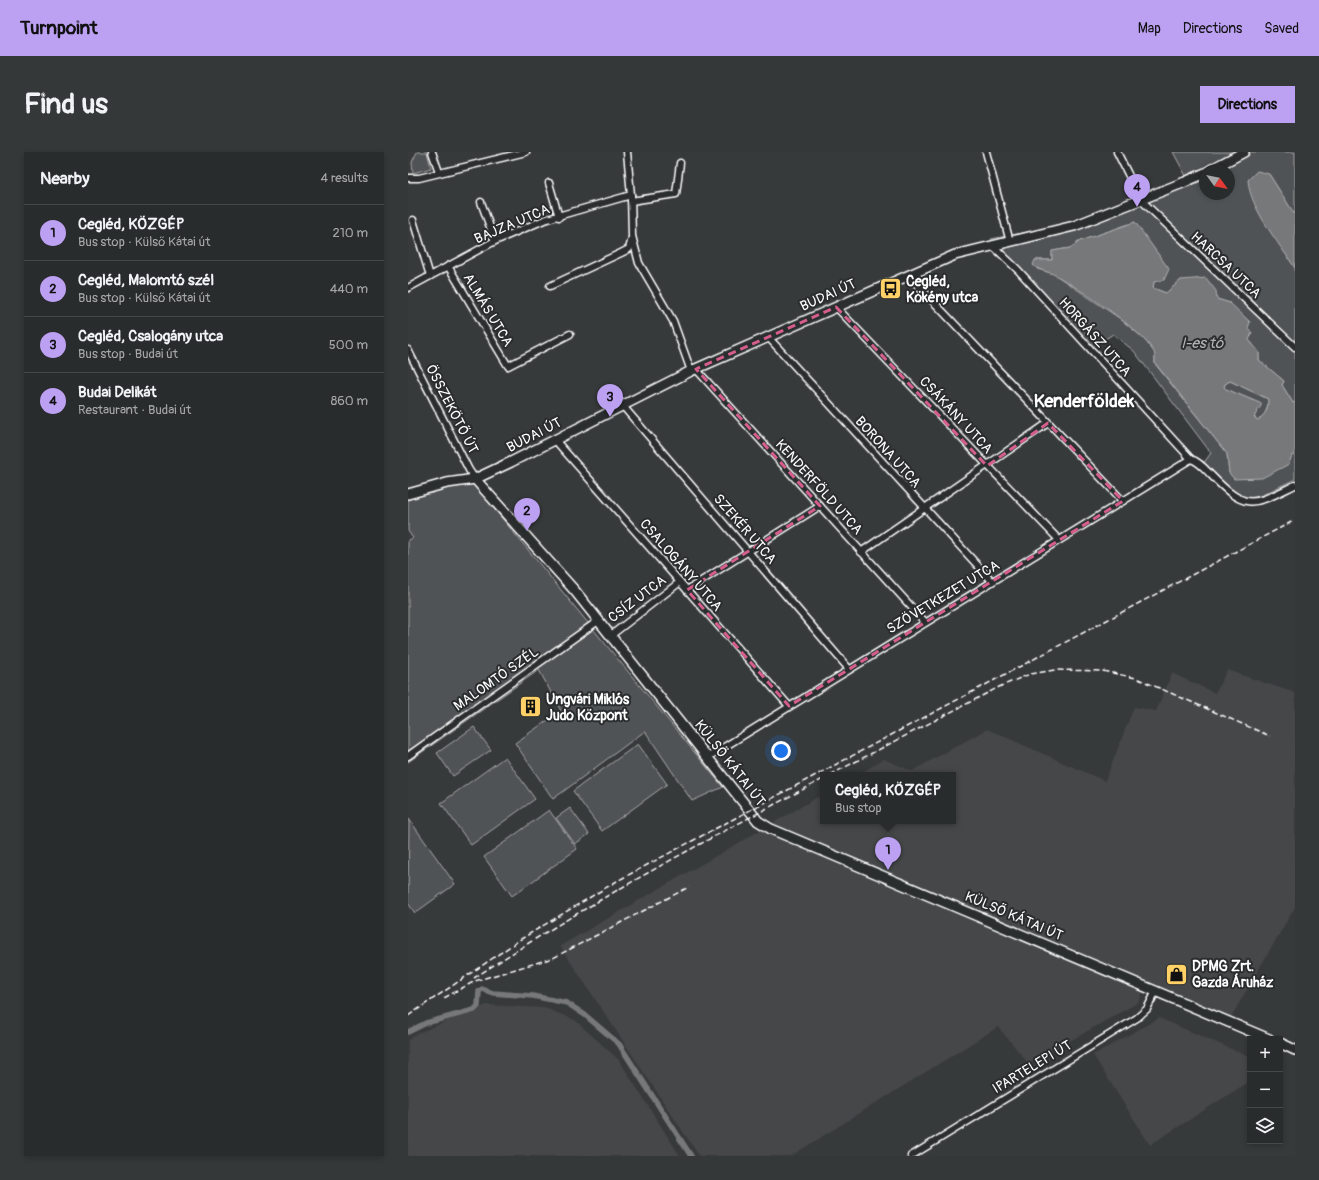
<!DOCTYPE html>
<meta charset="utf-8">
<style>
:root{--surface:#292c2c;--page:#353838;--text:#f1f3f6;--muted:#a5a7a9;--line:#454848;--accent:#bca0f2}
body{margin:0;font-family:Pangolin,sans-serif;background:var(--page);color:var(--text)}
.controls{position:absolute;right:12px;bottom:12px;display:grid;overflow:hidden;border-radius:0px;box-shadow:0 2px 6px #0003}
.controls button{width:36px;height:36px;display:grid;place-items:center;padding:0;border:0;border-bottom:1px solid var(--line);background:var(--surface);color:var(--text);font:20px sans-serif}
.compass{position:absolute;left:791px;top:12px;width:36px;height:36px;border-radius:50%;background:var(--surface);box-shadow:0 2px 6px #0003;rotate:123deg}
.you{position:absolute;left:373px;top:599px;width:14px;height:14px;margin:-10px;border:3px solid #fff;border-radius:50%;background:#1a73e8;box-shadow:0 0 0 6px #1a73e833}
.badge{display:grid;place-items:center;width:26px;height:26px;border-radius:50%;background:var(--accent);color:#111;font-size:13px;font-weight:700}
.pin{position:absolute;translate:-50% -33px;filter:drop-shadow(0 1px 2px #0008)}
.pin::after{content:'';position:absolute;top:21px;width:14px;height:12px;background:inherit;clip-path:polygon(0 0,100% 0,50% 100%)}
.popup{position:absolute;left:412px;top:620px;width:136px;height:52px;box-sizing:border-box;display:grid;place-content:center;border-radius:0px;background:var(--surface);filter:drop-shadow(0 1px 3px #0005);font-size:13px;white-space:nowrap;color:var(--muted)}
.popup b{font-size:15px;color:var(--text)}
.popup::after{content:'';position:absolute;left:50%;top:100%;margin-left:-8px;border:8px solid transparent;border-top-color:var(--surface)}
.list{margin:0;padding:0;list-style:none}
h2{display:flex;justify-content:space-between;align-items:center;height:52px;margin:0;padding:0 16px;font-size:17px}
h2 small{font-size:13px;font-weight:400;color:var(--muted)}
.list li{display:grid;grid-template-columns:26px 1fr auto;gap:12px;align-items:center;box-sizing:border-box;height:56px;padding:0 16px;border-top:1px solid var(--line)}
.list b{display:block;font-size:15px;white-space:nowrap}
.list p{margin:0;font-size:13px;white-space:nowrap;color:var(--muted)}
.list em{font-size:13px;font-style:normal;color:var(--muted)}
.icon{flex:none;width:22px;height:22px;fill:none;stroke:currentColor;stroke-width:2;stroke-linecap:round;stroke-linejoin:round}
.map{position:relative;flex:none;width:887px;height:1004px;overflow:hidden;border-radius:0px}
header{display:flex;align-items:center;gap:24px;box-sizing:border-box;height:56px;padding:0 20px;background:var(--accent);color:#111}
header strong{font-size:19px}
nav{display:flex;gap:22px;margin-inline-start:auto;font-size:14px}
.intro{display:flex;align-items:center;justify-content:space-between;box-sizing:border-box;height:96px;padding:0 24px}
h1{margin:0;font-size:28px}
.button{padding:10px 18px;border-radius:0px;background:var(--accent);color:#111;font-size:14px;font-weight:700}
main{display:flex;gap:24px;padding:0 24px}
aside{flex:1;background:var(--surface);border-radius:0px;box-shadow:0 2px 6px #0003}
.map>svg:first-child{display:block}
.built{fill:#444748}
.green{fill:#505354;stroke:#a8a9aa;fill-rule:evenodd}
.water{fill:#767879;stroke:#adaeaf;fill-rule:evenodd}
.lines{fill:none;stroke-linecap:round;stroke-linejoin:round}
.canal{stroke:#767879;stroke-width:5.5}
.street-casing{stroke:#fff;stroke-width:9}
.secondary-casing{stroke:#fff;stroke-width:12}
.street{stroke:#2a2d2e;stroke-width:6}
.secondary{stroke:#2a2d2e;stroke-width:9}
.rail{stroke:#fff;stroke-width:1.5;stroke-dasharray:6 3;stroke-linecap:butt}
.marked{fill:none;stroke:#d45d8c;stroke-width:3;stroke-dasharray:8 5;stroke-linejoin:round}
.labels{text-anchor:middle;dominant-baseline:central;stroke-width:4;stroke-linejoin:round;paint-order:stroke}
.street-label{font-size:14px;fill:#fff;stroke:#2a2d2e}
.poi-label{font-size:14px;font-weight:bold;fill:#fff;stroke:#2a2d2e;text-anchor:start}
.water-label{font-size:15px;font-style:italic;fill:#b4b5b5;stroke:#2a2d2e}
.district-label{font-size:18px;font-weight:bold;fill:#fff;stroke:#2a2d2e}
</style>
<header>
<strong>Turnpoint</strong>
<nav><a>Map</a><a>Directions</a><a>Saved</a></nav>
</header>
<div class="intro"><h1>Find us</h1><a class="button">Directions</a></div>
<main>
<aside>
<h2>Nearby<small>4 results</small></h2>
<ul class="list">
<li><span class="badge">1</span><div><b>Cegléd, KÖZGÉP</b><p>Bus stop · Külső Kátai út</p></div><em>210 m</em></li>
<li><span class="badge">2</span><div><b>Cegléd, Malomtó szél</b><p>Bus stop · Külső Kátai út</p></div><em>440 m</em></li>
<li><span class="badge">3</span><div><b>Cegléd, Csalogány utca</b><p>Bus stop · Budai út</p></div><em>500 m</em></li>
<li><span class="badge">4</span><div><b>Budai Delikát</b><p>Restaurant · Budai út</p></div><em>860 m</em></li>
</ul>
</aside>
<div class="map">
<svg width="887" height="1004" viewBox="0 0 887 1004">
<rect width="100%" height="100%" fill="#373a3b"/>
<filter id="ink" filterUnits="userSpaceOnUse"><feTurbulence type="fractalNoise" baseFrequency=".025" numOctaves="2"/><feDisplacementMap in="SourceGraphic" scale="8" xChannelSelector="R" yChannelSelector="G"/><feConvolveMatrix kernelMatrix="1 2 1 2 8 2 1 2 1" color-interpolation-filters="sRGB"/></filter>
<g filter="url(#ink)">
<g class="built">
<polygon points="819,518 887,541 887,755 822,867 738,832 731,850 621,912 590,875 383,1004 291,1004 152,794 415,642 415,669 545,669 545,623 449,623 476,607 504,619 579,577 697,629 726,555 748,559 764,521 807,541"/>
<polygon points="78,853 137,856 167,868 211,908 272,1004 0,1004 0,888 10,881"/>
<polygon points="751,866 842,905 842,929 742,993 685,903"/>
</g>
<g class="green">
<polygon points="9,0 19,0 23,16 5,21 4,10"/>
<path d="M 765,0 L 887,0 L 887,63 L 861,22 L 848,54 L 887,116 L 887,250 L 885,251 L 874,233 L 876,229 L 851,208 L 851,200 L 841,188 L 822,151 L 809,147 L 807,139 L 773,128 L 758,141 L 745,136 L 746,130 L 727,70 L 672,89 L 662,96 L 644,99 L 644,108 L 627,108 L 629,117 L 646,122 L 711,166 L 735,186 L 747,201 L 747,212 L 819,302 L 821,321 L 884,303 L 887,304 L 887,327 L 844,348 L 823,342 L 795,312 L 803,301 L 726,199 L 705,182 L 685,195 L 583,87 L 659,72 L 706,55 L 778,24 ZM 797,18 L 821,18 L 821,42 L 797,42 Z"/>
<path d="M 822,229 L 860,247 C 860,257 858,262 850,268 L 846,265 L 853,252 L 818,237 L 816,236 L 817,232 Z"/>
<polygon points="60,325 315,635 284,649 237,579 145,647 107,591 153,559 131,518 0,610 0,388 5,386 0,379 0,339"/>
<polygon points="66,575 83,598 45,624 29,601"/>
<polygon points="230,592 259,632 194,679 165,639"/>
<polygon points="97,605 127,647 63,693 33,651"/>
<polygon points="162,656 181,682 167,692 148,666"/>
<polygon points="141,658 169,697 104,744 76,705"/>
<polygon points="1,667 47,732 7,761 0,751"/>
</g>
<g class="water">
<path d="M 849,19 L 861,22 L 887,63 L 887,116 C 871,91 842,57 840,28 Z"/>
<path d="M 727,70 L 761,117 L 756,128 L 746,130 L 745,136 L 758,141 L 773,128 L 798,126 L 808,139 L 809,147 L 822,151 L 842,170 L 840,176 L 844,181 L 841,188 L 851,200 L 851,208 L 876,229 L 874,233 L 885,251 L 887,250 L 887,304 L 884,303 L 881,312 L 854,326 L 826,327 L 821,321 L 819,302 L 747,211 C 747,208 747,203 746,200 C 734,178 671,136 647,123 C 640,119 631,119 625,113 L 627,108 L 644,108 L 644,99 L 662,96 L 672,89 ZM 822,229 L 860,247 C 860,257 858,262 850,268 L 846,265 L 854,252 L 818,237 L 816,235 L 817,232 Z"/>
</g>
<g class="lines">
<polyline class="canal" points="0,880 18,871 66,858 70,854 71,839 74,837 85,841 125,844 159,851 177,863 211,892 283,1004"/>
<defs>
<g id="street">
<polyline points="24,0 31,20"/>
<polyline points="219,0 223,43 224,84 231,111 265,169 283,219"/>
<polyline points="578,0 602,90"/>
<polyline points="709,0 733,48 887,195"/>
<polyline points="0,26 11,26 118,0"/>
<polyline points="141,31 151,65"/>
<polyline points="223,49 268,42 272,11"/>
<polyline points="73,50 87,89"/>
<polyline points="5,68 22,124"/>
<path d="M 584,93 L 610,118 L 783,307 C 792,310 797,317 804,324 C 839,360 845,353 887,333"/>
<polyline points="40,114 100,214 162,182"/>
<polyline points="500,123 715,349"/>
<polyline points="142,134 213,101 221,97 224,86"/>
<polyline points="0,136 87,89 136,68 223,43"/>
<polyline points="428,155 651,388"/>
<polyline points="360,185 584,429"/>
<polyline points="0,198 61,318 67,327"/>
<polyline points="288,217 517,470"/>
<polyline points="214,253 441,517"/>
<polyline points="147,288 381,554"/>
<polyline points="453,400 640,271"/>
<polyline points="279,438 412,354"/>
<polyline points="202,484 272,430"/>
<polyline points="0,604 190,469"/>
<polyline points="300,605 783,307"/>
<polyline points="503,1004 729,866 739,857 748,839"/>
</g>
<g id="secondary">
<polyline points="802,18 836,0"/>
<polyline points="67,327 167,439 350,669 363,677 861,887"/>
<polyline points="0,342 39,331 67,327 103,310 283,219 547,103 666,74 777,30 797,21"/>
<polyline points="872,891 887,898"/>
</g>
</defs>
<use href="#street" class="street-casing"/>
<use href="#secondary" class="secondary-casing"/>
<use href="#street" class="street"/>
<use href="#secondary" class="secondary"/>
<g class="rail">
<polyline points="422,623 591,535 622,522 647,518 695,519 728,526 862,584"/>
<path d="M 66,826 C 178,752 296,689 415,627"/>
<polyline points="36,846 67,829 145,806 281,735"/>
<polyline points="0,864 113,787 209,729 887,368"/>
</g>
</g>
</g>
<path class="marked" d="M 428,155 L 579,314 L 640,271 L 715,349 L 381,554 L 279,438 L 412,354 L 288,217 Z"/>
<defs>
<symbol id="bus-square" viewBox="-11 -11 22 22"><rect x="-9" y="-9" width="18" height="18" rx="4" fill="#ffd166" stroke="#2a2d2e"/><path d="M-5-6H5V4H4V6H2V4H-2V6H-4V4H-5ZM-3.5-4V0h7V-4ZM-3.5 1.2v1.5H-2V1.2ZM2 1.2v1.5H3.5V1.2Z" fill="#111"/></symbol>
<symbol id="building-square" viewBox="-11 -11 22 22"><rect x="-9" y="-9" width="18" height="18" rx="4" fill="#ffd166" stroke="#2a2d2e"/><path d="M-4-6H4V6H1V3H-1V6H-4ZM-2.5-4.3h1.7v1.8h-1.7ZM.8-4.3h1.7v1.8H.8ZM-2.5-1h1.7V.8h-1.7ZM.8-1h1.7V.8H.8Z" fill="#111"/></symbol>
<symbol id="shop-square" viewBox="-11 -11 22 22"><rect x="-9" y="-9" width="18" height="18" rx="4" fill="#ffd166" stroke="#2a2d2e"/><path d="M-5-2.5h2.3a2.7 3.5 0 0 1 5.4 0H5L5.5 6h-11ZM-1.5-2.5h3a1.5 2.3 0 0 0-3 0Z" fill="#111"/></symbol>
</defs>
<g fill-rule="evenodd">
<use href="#bus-square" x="470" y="124" width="25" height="25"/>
<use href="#building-square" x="110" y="542" width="25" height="25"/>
<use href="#shop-square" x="756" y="810" width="25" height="25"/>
</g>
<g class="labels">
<g class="street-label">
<text transform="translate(104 72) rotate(-23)">BAJZA UTCA</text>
<text transform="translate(818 113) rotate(43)">HARCSA UTCA</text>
<text transform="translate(420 143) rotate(-24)">BUDAI ÚT</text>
<text transform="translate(80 158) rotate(59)">ALMÁS UTCA</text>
<text transform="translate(687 185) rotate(48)">HORGÁSZ UTCA</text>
<text transform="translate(44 257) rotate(63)">ÖSSZEKÖTŐ ÚT</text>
<text transform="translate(548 263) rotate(47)">CSÁKÁNY UTCA</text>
<text transform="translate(126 283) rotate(-27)">BUDAI ÚT</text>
<text transform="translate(480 300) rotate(48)">BORONA UTCA</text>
<text transform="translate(411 335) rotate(48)">KENDERFÖLD UTCA</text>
<text transform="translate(337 377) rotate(49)">SZEKÉR UTCA</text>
<text transform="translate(273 413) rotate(49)">CSALOGÁNY UTCA</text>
<text transform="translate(535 445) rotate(-31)">SZÖVETKEZET UTCA</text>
<text transform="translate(229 447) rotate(-37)">CSÍZ UTCA</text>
<text transform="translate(88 527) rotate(-35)">MALOMTÓ SZÉL</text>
<text transform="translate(322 611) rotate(52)">KÜLSŐ KÁTAI ÚT</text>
<text transform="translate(606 764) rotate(23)">KÜLSŐ KÁTAI ÚT</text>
<text transform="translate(624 915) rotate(-31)">IPARTELEPI ÚT</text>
</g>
<g class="poi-label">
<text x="498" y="129">Cegléd,<tspan x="498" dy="16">Kökény utca</tspan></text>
<text x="138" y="547">Ungvári Miklós<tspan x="138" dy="16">Judo Központ</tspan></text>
<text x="784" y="814">DPMG Zrt.<tspan x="784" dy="16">Gazda Áruház</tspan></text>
</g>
<g class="water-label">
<text x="794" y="191">I-es tó</text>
</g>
<g class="district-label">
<text x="676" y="249">Kenderföldek</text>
</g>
</g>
</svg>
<div class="controls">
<button>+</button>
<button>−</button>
<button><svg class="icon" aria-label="layers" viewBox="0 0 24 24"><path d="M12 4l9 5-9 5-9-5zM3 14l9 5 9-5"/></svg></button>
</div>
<svg class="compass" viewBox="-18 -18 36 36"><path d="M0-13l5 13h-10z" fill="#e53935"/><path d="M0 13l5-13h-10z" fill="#a5a7a9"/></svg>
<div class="you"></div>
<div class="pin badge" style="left:480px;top:718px">1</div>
<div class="popup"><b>Cegléd, KÖZGÉP</b>Bus stop</div>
<div class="pin badge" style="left:119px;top:379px">2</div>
<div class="pin badge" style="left:202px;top:265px">3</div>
<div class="pin badge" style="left:729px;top:55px">4</div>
</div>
</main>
